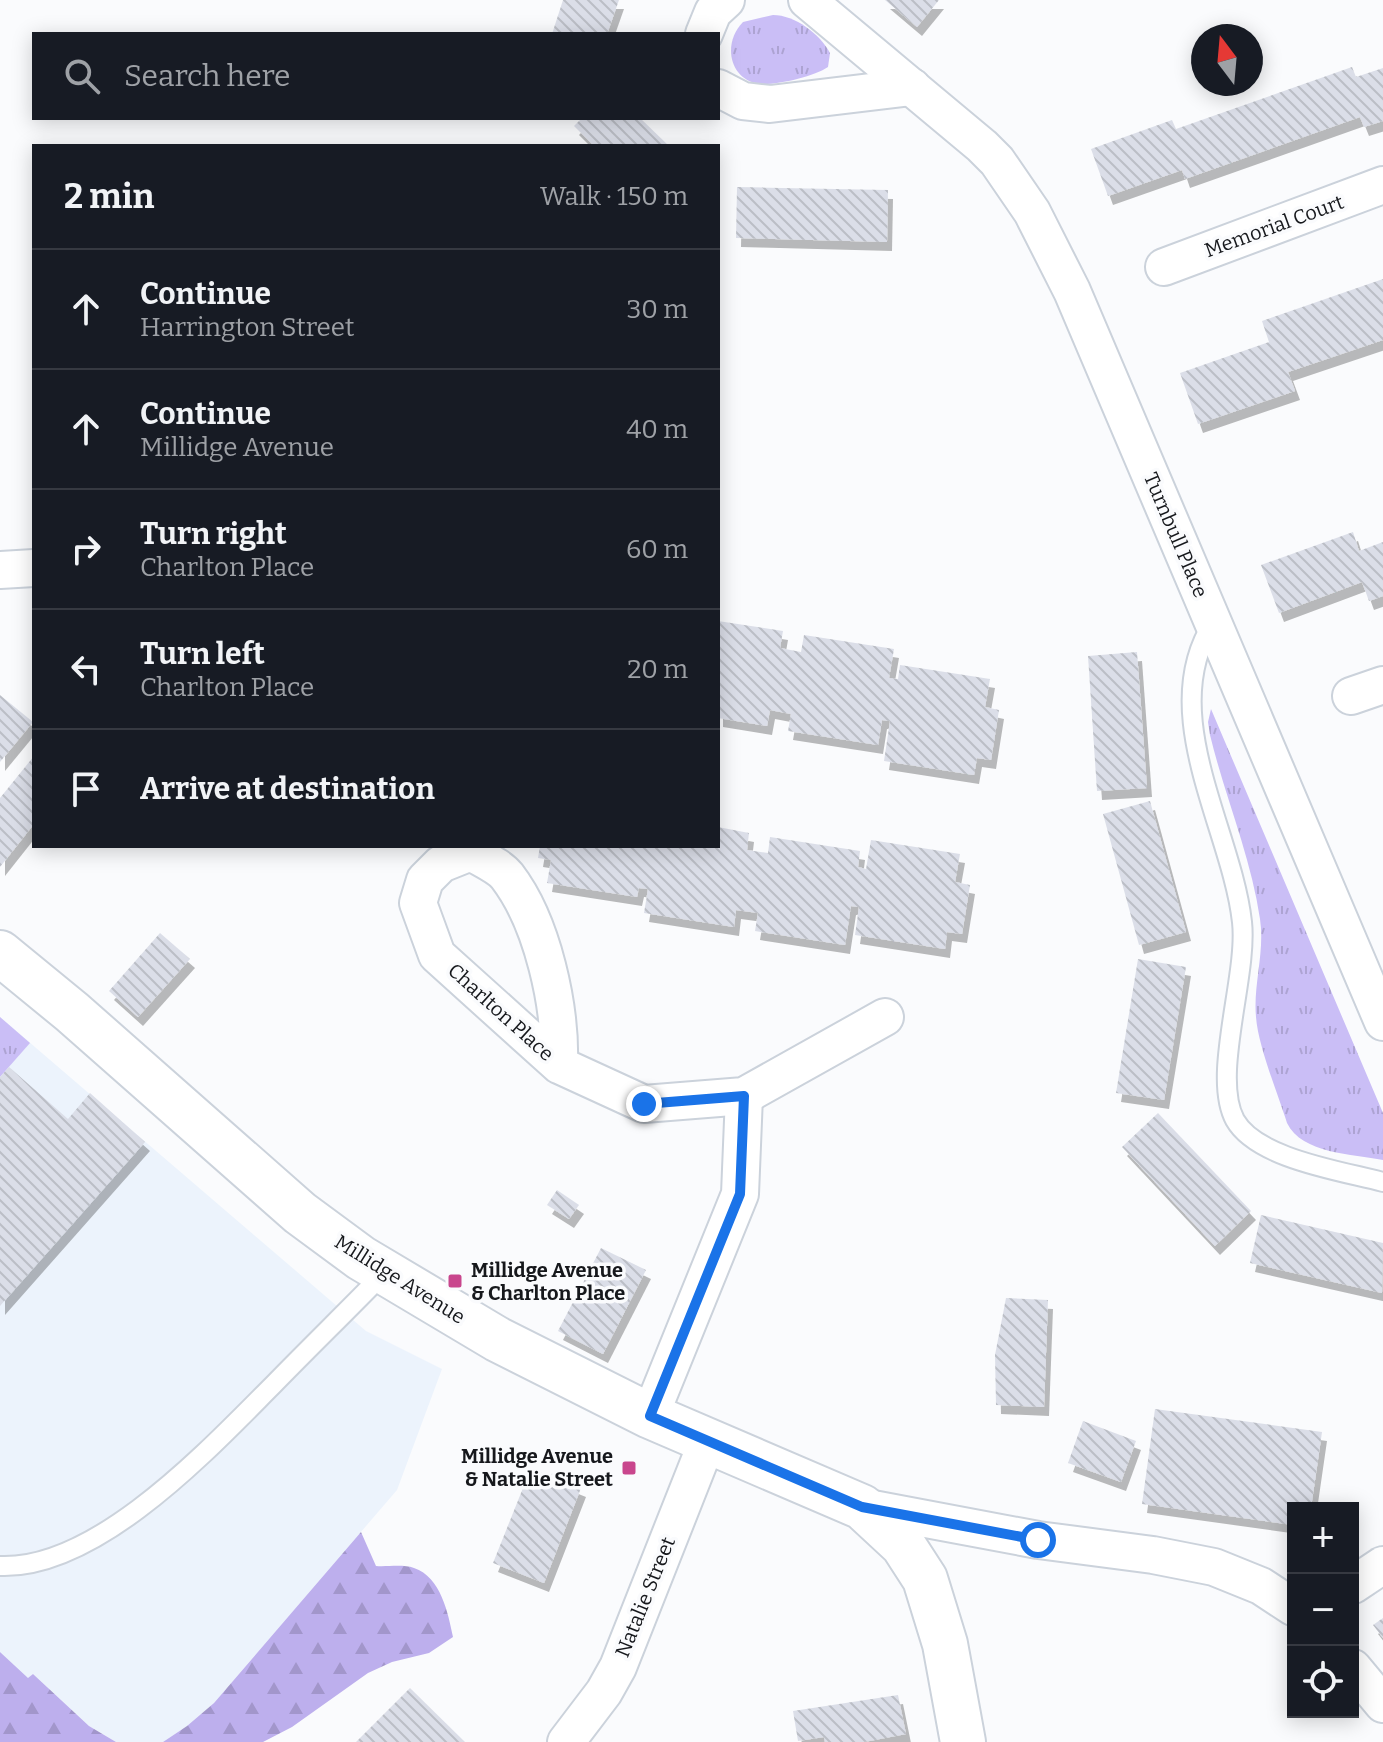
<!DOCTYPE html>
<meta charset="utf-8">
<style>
:root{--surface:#171b24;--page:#242831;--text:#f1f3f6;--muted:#9ea1a6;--line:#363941}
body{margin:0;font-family:Bitter,serif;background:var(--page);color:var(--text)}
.controls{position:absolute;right:24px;bottom:24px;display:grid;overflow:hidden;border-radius:0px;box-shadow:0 4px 20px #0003}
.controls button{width:72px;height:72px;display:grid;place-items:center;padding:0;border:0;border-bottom:2px solid var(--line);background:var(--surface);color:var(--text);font:40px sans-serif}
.compass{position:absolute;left:1191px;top:24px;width:72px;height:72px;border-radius:50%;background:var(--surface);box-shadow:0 4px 20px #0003;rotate:344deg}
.stop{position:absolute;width:24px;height:24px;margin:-18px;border:6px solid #1a73e8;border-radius:50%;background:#fff}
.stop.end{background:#1a73e8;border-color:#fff;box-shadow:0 2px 8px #0008}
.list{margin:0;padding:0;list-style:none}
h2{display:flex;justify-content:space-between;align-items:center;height:104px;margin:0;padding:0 32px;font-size:34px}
h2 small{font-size:26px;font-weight:400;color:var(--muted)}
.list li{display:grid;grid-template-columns:52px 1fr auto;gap:24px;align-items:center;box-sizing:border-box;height:120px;padding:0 32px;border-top:2px solid var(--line)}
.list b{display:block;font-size:30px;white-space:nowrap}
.list p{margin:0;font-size:26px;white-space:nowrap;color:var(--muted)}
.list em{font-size:26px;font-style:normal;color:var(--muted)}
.icon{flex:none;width:44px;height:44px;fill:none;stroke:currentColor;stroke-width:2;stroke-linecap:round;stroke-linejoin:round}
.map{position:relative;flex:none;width:1383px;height:1742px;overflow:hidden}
.search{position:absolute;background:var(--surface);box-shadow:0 4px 20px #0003;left:32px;top:32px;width:688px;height:88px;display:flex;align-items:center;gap:20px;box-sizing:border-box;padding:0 28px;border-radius:0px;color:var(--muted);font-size:30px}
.panel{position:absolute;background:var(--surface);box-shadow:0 4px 20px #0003;left:32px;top:144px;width:688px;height:704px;border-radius:0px}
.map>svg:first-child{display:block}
.built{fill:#ecf3fc}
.grass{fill:url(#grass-tufts)}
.forest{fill:url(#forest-firs)}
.building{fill:url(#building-back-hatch);filter:url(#shadow)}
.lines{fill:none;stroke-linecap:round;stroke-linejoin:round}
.lane-casing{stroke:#cbd2db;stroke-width:22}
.street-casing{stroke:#cbd2db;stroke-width:40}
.secondary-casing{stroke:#cbd2db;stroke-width:48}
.lane{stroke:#fff;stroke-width:18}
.street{stroke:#fff;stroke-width:36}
.secondary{stroke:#fff;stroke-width:44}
.route{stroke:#1a73e8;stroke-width:10}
.poi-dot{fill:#c9468d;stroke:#fafbfd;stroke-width:3}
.labels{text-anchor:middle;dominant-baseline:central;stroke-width:7;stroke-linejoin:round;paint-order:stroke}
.street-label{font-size:20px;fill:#16181c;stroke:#fafbfd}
.poi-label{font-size:20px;font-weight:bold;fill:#16181c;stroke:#fafbfd;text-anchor:start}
</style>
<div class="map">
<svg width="1383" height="1742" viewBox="0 0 1383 1742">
<defs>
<pattern id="grass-tufts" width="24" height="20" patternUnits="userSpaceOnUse" patternTransform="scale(2)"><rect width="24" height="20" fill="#cabef6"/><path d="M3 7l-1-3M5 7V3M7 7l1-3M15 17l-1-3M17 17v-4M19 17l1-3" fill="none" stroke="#ada3d2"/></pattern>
<pattern id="forest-firs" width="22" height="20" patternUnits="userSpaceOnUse" patternTransform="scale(2)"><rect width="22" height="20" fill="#bdafed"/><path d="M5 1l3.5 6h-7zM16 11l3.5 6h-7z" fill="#a296cb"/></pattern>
<pattern id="building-back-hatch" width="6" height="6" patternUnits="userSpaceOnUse" patternTransform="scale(2)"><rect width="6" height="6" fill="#dbdee8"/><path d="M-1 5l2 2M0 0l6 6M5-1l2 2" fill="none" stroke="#bbbec6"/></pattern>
<filter id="shadow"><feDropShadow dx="5" dy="9" stdDeviation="0" flood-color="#0004"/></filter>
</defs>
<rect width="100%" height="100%" fill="#fafbfd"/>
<polygon class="built" points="0,1017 366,1331 442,1369 397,1490 214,1703 187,1726 163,1742 116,1742 106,1736 89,1726 33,1674 28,1679 0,1652"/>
<g class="grass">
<path d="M 773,15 C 795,15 820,34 830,53 L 828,67 C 815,76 778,85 761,84 C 729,81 722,43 743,22 Z"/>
<path d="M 1211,709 L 1383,1113 L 1383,1160 C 1353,1154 1302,1154 1287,1123 C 1278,1094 1258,1046 1256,1017 C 1253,985 1265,952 1260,919 C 1251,857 1225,797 1210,735 L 1208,722 Z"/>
<polygon points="0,1017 30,1043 0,1077"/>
</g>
<g class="forest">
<path d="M 361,1532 L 376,1566 C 387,1567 403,1564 414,1568 C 441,1577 448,1613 453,1637 L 429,1653 L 392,1662 L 368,1673 L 292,1727 L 263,1742 L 163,1742 L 187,1726 L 214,1703 Z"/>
<polygon points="0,1652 28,1678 33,1674 89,1726 116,1742 0,1742"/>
</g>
<g class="building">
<polygon points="563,0 619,0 607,34 552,34"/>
<polygon points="885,0 939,0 917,27"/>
<polygon points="1352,67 1356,77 1383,68 1383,121 1364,127 1360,117 1185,179 1182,170 1108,196 1091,149 1172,120 1176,129"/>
<polygon points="582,118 640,118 669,146 594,146 574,126"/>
<polygon points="737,187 888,190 887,242 736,238"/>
<polygon points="1383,279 1383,340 1288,372 1295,391 1198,424 1180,373 1269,342 1262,321"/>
<polygon points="1353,532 1359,551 1383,542 1383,596 1369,601 1362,582 1279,613 1261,565"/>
<polygon points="718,621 783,631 780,648 801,652 804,635 894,649 889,678 898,679 900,665 990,679 985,707 999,710 991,760 977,758 974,775 884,761 890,721 882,720 878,745 788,731 791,714 770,710 767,726 718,718"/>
<polygon points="1137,652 1147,788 1097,791 1088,656"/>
<polygon points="0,695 33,722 0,762"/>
<polygon points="34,756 34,824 0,867 0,798"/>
<polygon points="1150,801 1186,932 1139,945 1103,814"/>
<polygon points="718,827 749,833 747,850 768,853 770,837 860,851 858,867 866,869 871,840 960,854 955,882 970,885 962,934 947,932 945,949 855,935 859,907 851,906 845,945 755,931 758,913 736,910 734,927 644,913 648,889 639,888 637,897 547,883 551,860 538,858 540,846 718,846"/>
<polygon points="160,933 190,959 138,1017 109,991"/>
<polygon points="1138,959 1186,967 1164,1100 1116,1093"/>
<polygon points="9,1067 68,1119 90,1093 145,1142 0,1306 0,1077"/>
<polygon points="1158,1113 1251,1211 1215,1246 1122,1147"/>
<polygon points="557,1190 579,1205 569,1219 547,1205"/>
<polygon points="1261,1215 1383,1243 1382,1293 1250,1263"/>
<polygon points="601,1248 646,1270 603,1354 558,1331"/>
<polygon points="1006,1298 1048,1300 1044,1407 996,1405 995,1355"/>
<polygon points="1155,1409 1322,1432 1311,1508 1293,1508 1293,1525 1142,1504"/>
<polygon points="1083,1421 1136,1441 1121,1482 1068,1463"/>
<polygon points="531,1468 548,1475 554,1473 563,1476 566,1482 581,1488 544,1583 493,1563"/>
<polygon points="1383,1618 1383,1638 1373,1625"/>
<polygon points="410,1688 465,1742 356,1742"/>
<polygon points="898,1695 906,1734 864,1742 825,1742 824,1737 798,1741 793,1711"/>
</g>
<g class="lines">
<defs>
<g id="lane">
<path d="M 1213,623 C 1155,713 1232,830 1242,922 C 1248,976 1211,1076 1235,1120 C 1257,1159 1342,1171 1383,1182"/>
<path d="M 0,1566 C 97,1570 209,1449 273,1385 C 310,1347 348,1310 385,1272"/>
</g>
<g id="street">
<polyline points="807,0 982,146 997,161 1032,212 1072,291 1383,1022"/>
<polyline points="704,34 713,12 726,0"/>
<polyline points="718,88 743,101 770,104 912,87"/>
<polyline points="1164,267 1383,185"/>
<polyline points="0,570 34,568"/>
<polyline points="1351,696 1383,685"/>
<path d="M 559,1065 C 561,1007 543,923 507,876 C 499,866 482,859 471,852 L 441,864 L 425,880 L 418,903 L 437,955 L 559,1065 L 644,1104 L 744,1096 L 885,1017"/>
<polyline points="650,1416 740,1194 744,1096"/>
<polyline points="862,1507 1038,1540 1153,1555 1214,1567 1261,1586 1293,1607"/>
<polyline points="1353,1585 1383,1565"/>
<polyline points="1353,1668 1383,1704"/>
<polyline points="566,1742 604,1692 618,1667 707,1442"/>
</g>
<polyline id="secondary" points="0,953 72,1012 300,1213 361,1258 497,1339 650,1416 862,1507 903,1545 925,1579 945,1644 963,1742"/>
</defs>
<use href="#lane" class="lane-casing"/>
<use href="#street" class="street-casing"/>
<use href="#secondary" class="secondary-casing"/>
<use href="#lane" class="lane"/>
<use href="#street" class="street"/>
<use href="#secondary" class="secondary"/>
</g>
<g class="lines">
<polyline class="route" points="644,1104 744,1096 740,1194 650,1416 862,1507 1038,1540"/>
</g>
<g class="poi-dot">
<rect x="447" y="1273" width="16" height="16" rx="4"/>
<rect x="621" y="1460" width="16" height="16" rx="4"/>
</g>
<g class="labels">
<g class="street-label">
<text transform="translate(1274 226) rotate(-20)">Memorial Court</text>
<text transform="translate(1176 535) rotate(67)">Turnbull Place</text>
<text transform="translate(501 1012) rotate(42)">Charlton Place</text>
<text transform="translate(400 1279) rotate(32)">Millidge Avenue</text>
<text transform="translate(645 1597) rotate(-68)">Natalie Street</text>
</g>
<g class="poi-label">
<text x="471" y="1270">Millidge Avenue<tspan x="471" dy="23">&amp; Charlton Place</tspan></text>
<text x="613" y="1456" text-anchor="end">Millidge Avenue<tspan x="613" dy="23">&amp; Natalie Street</tspan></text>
</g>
</g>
</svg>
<div class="controls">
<button>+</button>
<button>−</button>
<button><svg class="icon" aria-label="locate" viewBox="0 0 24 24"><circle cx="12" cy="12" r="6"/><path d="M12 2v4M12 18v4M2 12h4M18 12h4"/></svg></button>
</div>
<svg class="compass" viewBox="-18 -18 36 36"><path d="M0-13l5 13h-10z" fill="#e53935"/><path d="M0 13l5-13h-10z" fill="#9ea1a6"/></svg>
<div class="stop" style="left:1038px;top:1540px"></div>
<div class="stop end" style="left:644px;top:1104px"></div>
<div class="search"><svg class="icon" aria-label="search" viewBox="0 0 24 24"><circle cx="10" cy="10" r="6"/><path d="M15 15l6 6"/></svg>Search here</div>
<section class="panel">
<h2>2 min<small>Walk · 150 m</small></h2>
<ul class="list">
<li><svg class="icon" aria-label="ahead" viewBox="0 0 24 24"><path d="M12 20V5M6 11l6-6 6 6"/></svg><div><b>Continue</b><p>Harrington Street</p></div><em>30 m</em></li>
<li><svg class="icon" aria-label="ahead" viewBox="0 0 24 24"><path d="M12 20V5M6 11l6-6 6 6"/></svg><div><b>Continue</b><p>Millidge Avenue</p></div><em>40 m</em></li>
<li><svg class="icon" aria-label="right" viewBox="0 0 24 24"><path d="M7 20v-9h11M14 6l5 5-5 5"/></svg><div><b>Turn right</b><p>Charlton Place</p></div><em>60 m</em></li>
<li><svg class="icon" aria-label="left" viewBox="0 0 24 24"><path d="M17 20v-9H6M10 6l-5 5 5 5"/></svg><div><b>Turn left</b><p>Charlton Place</p></div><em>20 m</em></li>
<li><svg class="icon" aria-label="arrive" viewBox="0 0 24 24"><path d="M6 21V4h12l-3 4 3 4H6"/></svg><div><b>Arrive at destination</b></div></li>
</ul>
</section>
</div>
